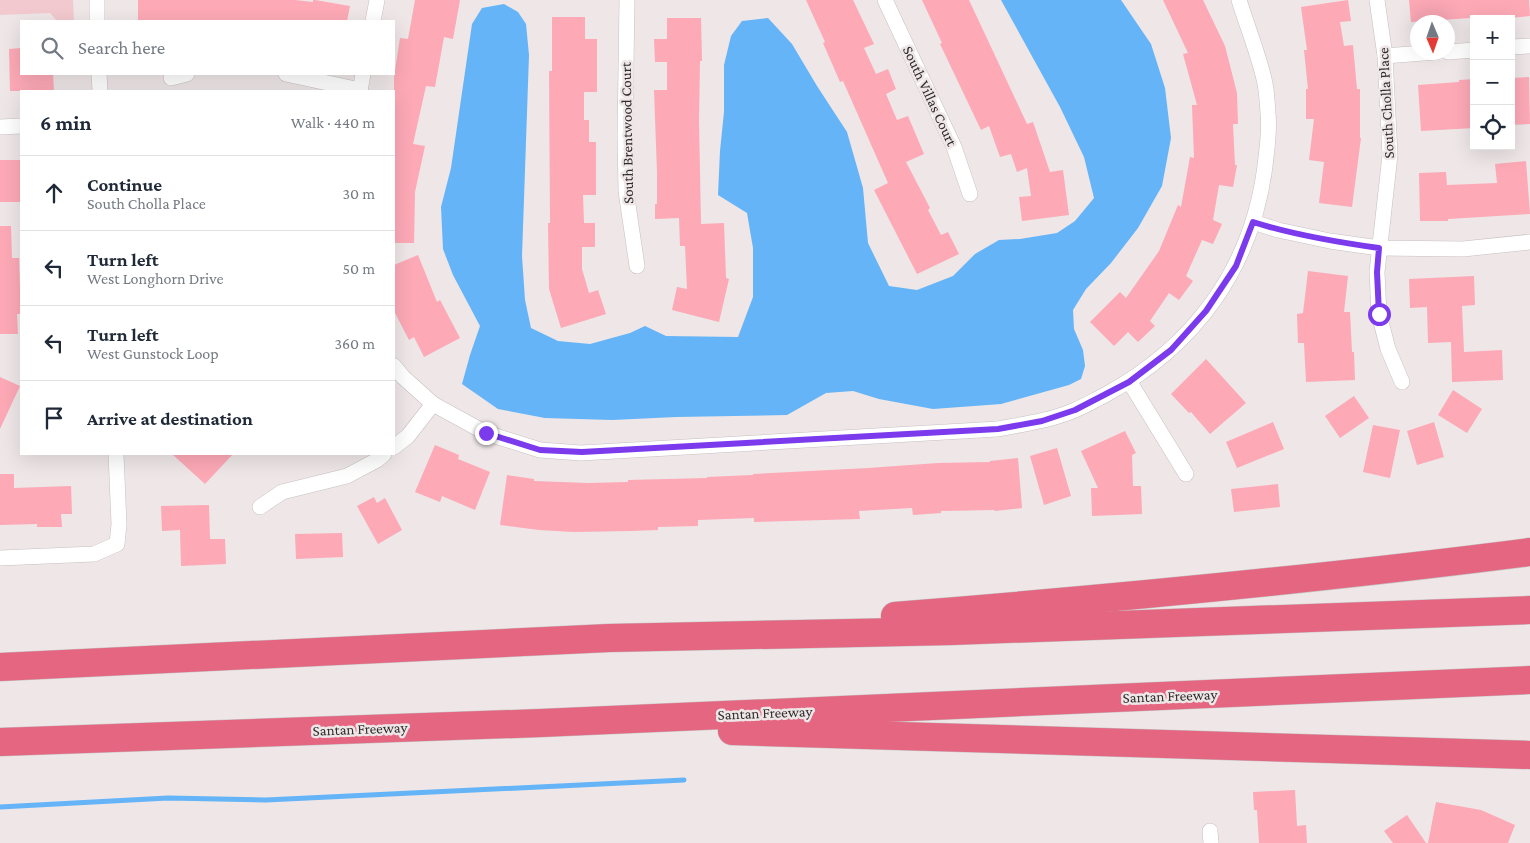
<!DOCTYPE html>
<meta charset="utf-8">
<style>
:root{--surface:#fff;--page:#f2f2f3;--text:#1f2937;--muted:#747a83;--line:#e0e1e3}
body{margin:0;font-family:"Crimson Pro",serif;background:var(--page);color:var(--text)}
.controls{position:absolute;right:15px;top:15px;display:grid;overflow:hidden;border-radius:0px;box-shadow:0 5px 20px #0002}
.controls button{width:45px;height:45px;display:grid;place-items:center;padding:0;border:0;border-bottom:1px solid var(--line);background:var(--surface);color:var(--text);font:25px sans-serif}
.compass{position:absolute;left:1410px;top:15px;width:45px;height:45px;border-radius:50%;background:var(--surface);box-shadow:0 5px 20px #0002;rotate:178deg}
.stop{position:absolute;width:15px;height:15px;margin:-11px;border:4px solid #7c3aed;border-radius:50%;background:#fff}
.stop.end{background:#7c3aed;border-color:#fff;box-shadow:0 1px 5px #0008}
.list{margin:0;padding:0;list-style:none}
h2{display:flex;justify-content:space-between;align-items:center;height:65px;margin:0;padding:0 20px;font-size:21px}
h2 small{font-size:16px;font-weight:400;color:var(--muted)}
.list li{display:grid;grid-template-columns:32px 1fr auto;gap:15px;align-items:center;box-sizing:border-box;height:75px;padding:0 20px;border-top:1px solid var(--line)}
.list b{display:block;font-size:19px;white-space:nowrap}
.list p{margin:0;font-size:16px;white-space:nowrap;color:var(--muted)}
.list em{font-size:16px;font-style:normal;color:var(--muted)}
.icon{flex:none;width:28px;height:28px;fill:none;stroke:currentColor;stroke-width:2;stroke-linecap:round;stroke-linejoin:round}
.map{position:relative;flex:none;width:1530px;height:843px;overflow:hidden}
.search{position:absolute;background:var(--surface);box-shadow:0 5px 20px #0002;left:20px;top:20px;width:375px;height:55px;display:flex;align-items:center;gap:12px;box-sizing:border-box;padding:0 18px;border-radius:0px;color:var(--muted);font-size:19px}
.panel{position:absolute;background:var(--surface);box-shadow:0 5px 20px #0002;left:20px;top:90px;width:375px;height:365px;border-radius:0px}
.map>svg:first-child{display:block}
.green{fill:#f2c9ce}
.water{fill:#64b4f7}
.lines{fill:none;stroke-linecap:round;stroke-linejoin:round}
.stream{stroke:#64b4f7;stroke-width:5}
.building{fill:#fda9b6}
.minor-casing{stroke:#c7bfc0;stroke-width:16}
.motorway-casing{stroke:#c5c4c4;stroke-width:29}
.minor{stroke:#fff;stroke-width:15}
.motorway{stroke:#e46681;stroke-width:28}
.route{stroke:#7c3aed;stroke-width:6}
.labels{text-anchor:middle;dominant-baseline:central;stroke-width:5;stroke-linejoin:round;paint-order:stroke}
.street-label{font-size:15px;fill:#2f2c2c;stroke:#eee6e7}
</style>
<div class="map">
<svg width="1530" height="843" viewBox="0 0 1530 843">
<rect width="100%" height="100%" fill="#eee6e7"/>
<polygon class="green" points="0,0 73,0 74,21 57,21 50,13 0,15"/>
<polygon class="water" points="1001,0 1121,0 1151,44 1165,88 1171,138 1162,186 1138,228 1111,263 1086,289 1073,310 1074,329 1083,350 1085,366 1081,379 1069,385 1001,404 933,409 879,399 853,391 826,393 787,415 676,417 612,420 545,418 498,409 462,384 470,355 480,326 453,275 443,249 441,207 451,168 472,24 482,8 504,4 518,12 526,24 529,55 522,256 525,300 531,328 558,341 590,344 630,333 645,326 666,336 738,337 753,297 753,248 747,213 718,195 720,151 724,112 724,65 731,36 742,21 768,18 792,44 817,86 847,132 863,188 868,243 889,286 917,290 953,276 975,254 999,240 1020,239 1057,233 1075,221 1094,198 1084,157 1060,107"/>
<g class="lines">
<polyline class="stream" points="0,807 168,798 266,800 684,780"/>
</g>
<g class="building">
<polygon points="138,0 295,0 313,2 313,0 315,0 350,6 347,21 138,21"/>
<polygon points="415,0 460,0 453,39 444,37 435,87 426,86 413,144 425,146 415,192 414,243 394,243 394,77 400,38 408,39"/>
<polygon points="806,0 853,0 874,44 864,48 876,74 888,69 896,89 886,94 897,120 908,116 924,154 906,162 930,208 928,210 941,235 948,232 959,254 917,274 874,190 888,183 843,81 840,82 823,43 825,42"/>
<polygon points="922,0 969,0 1027,124 1033,122 1050,172 1063,170 1069,215 1022,221 1019,197 1031,196 1027,168 1017,172 1011,154 1000,157 989,126 981,130 940,44 942,43"/>
<polygon points="1163,0 1203,0 1225,46 1237,93 1238,124 1233,124 1235,165 1237,165 1233,187 1219,185 1213,220 1222,224 1213,244 1202,240 1186,276 1193,281 1179,300 1169,293 1150,321 1155,326 1138,342 1128,332 1114,346 1090,322 1120,292 1126,298 1159,251 1178,205 1181,207 1190,157 1194,158 1192,105 1197,105 1183,54 1188,53"/>
<polygon points="1348,0 1351,21 1340,22 1344,46 1353,45 1357,89 1360,89 1360,138 1361,138 1352,207 1319,203 1324,162 1309,160 1314,119 1306,119 1306,89 1308,89 1304,50 1307,50 1301,7"/>
<polygon points="1409,0 1529,0 1530,16 1500,19 1500,16 1411,22"/>
<polygon points="552,17 585,17 585,39 597,39 597,92 584,92 584,120 589,120 589,142 596,142 596,195 583,195 584,223 595,223 595,247 582,247 582,269 589,293 598,290 606,314 561,328 549,289 548,223 550,223 549,71 552,71"/>
<polygon points="667,18 701,18 702,61 700,61 699,121 701,224 724,223 726,278 729,279 719,322 672,310 677,287 687,289 685,246 680,246 679,218 655,219 655,204 657,204 657,172 654,90 667,90 667,62 655,62 654,39 667,39"/>
<polygon points="21,48 21,74 53,74 54,91 10,91 9,49"/>
<polygon points="1529,77 1530,124 1511,125 1511,78"/>
<polygon points="1474,79 1474,128 1421,131 1418,85 1459,82 1459,80"/>
<rect x="0" y="160" width="21" height="42"/>
<polygon points="1526,161 1530,214 1448,219 1448,221 1420,221 1419,173 1446,172 1447,185 1497,183 1495,164"/>
<polygon points="0,226 11,226 12,258 19,258 21,314 17,314 18,334 0,334"/>
<polygon points="418,255 437,302 440,300 460,338 424,357 414,337 409,340 394,311 394,265"/>
<polygon points="1308,271 1348,276 1344,312 1350,312 1352,352 1354,352 1355,380 1306,382 1304,343 1298,343 1297,314 1303,313"/>
<polygon points="1474,276 1475,305 1462,306 1464,352 1502,350 1503,380 1452,382 1451,342 1428,343 1427,307 1410,308 1409,279"/>
<polygon points="1206,359 1246,403 1210,434 1191,412 1189,413 1171,394"/>
<polygon points="0,377 20,386 0,429"/>
<polygon points="1453,390 1482,409 1467,433 1438,415"/>
<polygon points="1354,396 1369,418 1340,438 1325,416"/>
<polygon points="1273,422 1284,449 1237,468 1226,442"/>
<polygon points="1434,422 1444,457 1417,465 1407,431"/>
<polygon points="1373,425 1400,430 1390,478 1363,472"/>
<polygon points="1125,431 1136,453 1132,455 1133,486 1141,486 1142,514 1092,516 1091,488 1098,488 1081,451"/>
<polygon points="435,445 459,455 458,459 490,472 475,510 442,496 440,502 415,492"/>
<polygon points="1057,448 1071,496 1044,505 1030,456"/>
<polygon points="172,454 233,454 205,484"/>
<polygon points="1018,458 1022,508 995,511 994,510 941,511 941,513 913,515 912,508 859,511 860,519 754,522 754,518 698,520 698,526 658,527 658,530 630,531 573,532 539,530 500,525 507,475 534,479 534,481 588,483 628,482 628,480 707,478 707,477 753,475 753,474 868,468 938,463 990,462 990,461"/>
<polygon points="0,474 14,474 14,488 71,486 72,514 61,514 62,527 37,527 37,524 0,525"/>
<polygon points="1278,484 1280,507 1234,512 1231,489"/>
<polygon points="374,497 377,503 385,498 402,530 378,544 357,506"/>
<polygon points="209,505 210,539 225,539 226,564 181,566 180,530 162,531 161,506"/>
<polygon points="342,533 343,557 296,559 295,534"/>
<polygon points="1295,790 1297,826 1306,825 1307,843 1259,843 1257,810 1254,810 1253,792"/>
<polygon points="1436,802 1481,810 1515,825 1508,843 1428,843"/>
<polygon points="1407,815 1426,843 1393,843 1384,831"/>
</g>
<g class="lines">
<defs>
<g id="minor">
<polyline points="97,0 97,21"/>
<polyline points="627,0 625,135 626,191 637,266"/>
<polyline points="885,0 954,147 970,194"/>
<polyline points="1377,0 1385,56 1390,155 1377,272 1379,314 1388,349 1402,382"/>
<polyline points="373,21 377,0"/>
<polyline points="1511,47 1530,46"/>
<polyline points="1448,52 1474,50"/>
<polyline points="1385,56 1436,52"/>
<polyline points="99,74 100,91"/>
<polyline points="286,74 360,90"/>
<polyline points="171,78 187,74"/>
<polyline points="360,91 363,74"/>
<polyline points="0,127 21,126"/>
<polyline points="1253,222 1278,230 1330,241 1379,248 1463,249 1530,242"/>
<path d="M 394,366 L 403,377 L 433,404 L 486,433 L 540,450 L 581,453 L 998,429 C 1023,424 1050,421 1075,410 C 1085,406 1095,400 1105,395 C 1195,346 1252,268 1265,166 C 1267,149 1270,130 1268,113 C 1267,102 1267,90 1264,79 C 1258,53 1247,26 1239,0"/>
<polyline points="1129,381 1186,474"/>
<polyline points="394,447 408,436 433,404"/>
<polyline points="260,507 282,492 347,476 377,460 384,454"/>
<polyline points="0,558 94,554 117,544 119,524 116,454"/>
<polyline points="1210,831 1211,843"/>
</g>
<g id="motorway">
<path d="M 895,616 C 1107,599 1319,579 1530,552"/>
<polyline points="0,667 609,638 952,631 1530,610"/>
<polyline points="732,731 1530,755"/>
<polyline points="0,742 541,723 1530,680"/>
</g>
</defs>
<use href="#minor" class="minor-casing"/>
<use href="#motorway" class="motorway-casing"/>
<use href="#minor" class="minor"/>
<use href="#motorway" class="motorway"/>
</g>
<g class="lines">
<path class="route" d="M 486,433 L 540,450 L 582,452 L 998,429 L 1042,421 L 1075,410 L 1129,382 L 1171,350 L 1206,311 L 1236,266 L 1253,222 C 1294,235 1336,242 1379,248 L 1377,272 L 1379,314"/>
</g>
<g class="labels">
<g class="street-label">
<text transform="translate(930 96) rotate(65)">South Villas Court</text>
<text transform="translate(1386 103) rotate(-93)">South Cholla Place</text>
<text transform="translate(627 133) rotate(-91)">South Brentwood Court</text>
<text transform="translate(1170 696) rotate(-2)">Santan Freeway</text>
<text transform="translate(765 713) rotate(-2)">Santan Freeway</text>
<text transform="translate(360 729) rotate(-2)">Santan Freeway</text>
</g>
</g>
</svg>
<div class="controls">
<button>+</button>
<button>−</button>
<button><svg class="icon" aria-label="locate" viewBox="0 0 24 24"><circle cx="12" cy="12" r="6"/><path d="M12 2v4M12 18v4M2 12h4M18 12h4"/></svg></button>
</div>
<svg class="compass" viewBox="-18 -18 36 36"><path d="M0-13l5 13h-10z" fill="#e53935"/><path d="M0 13l5-13h-10z" fill="#747a83"/></svg>
<div class="stop" style="left:1379px;top:314px"></div>
<div class="stop end" style="left:486px;top:433px"></div>
<div class="search"><svg class="icon" aria-label="search" viewBox="0 0 24 24"><circle cx="10" cy="10" r="6"/><path d="M15 15l6 6"/></svg>Search here</div>
<section class="panel">
<h2>6 min<small>Walk · 440 m</small></h2>
<ul class="list">
<li><svg class="icon" aria-label="ahead" viewBox="0 0 24 24"><path d="M12 20V5M6 11l6-6 6 6"/></svg><div><b>Continue</b><p>South Cholla Place</p></div><em>30 m</em></li>
<li><svg class="icon" aria-label="left" viewBox="0 0 24 24"><path d="M17 20v-9H6M10 6l-5 5 5 5"/></svg><div><b>Turn left</b><p>West Longhorn Drive</p></div><em>50 m</em></li>
<li><svg class="icon" aria-label="left" viewBox="0 0 24 24"><path d="M17 20v-9H6M10 6l-5 5 5 5"/></svg><div><b>Turn left</b><p>West Gunstock Loop</p></div><em>360 m</em></li>
<li><svg class="icon" aria-label="arrive" viewBox="0 0 24 24"><path d="M6 21V4h12l-3 4 3 4H6"/></svg><div><b>Arrive at destination</b></div></li>
</ul>
</section>
</div>
